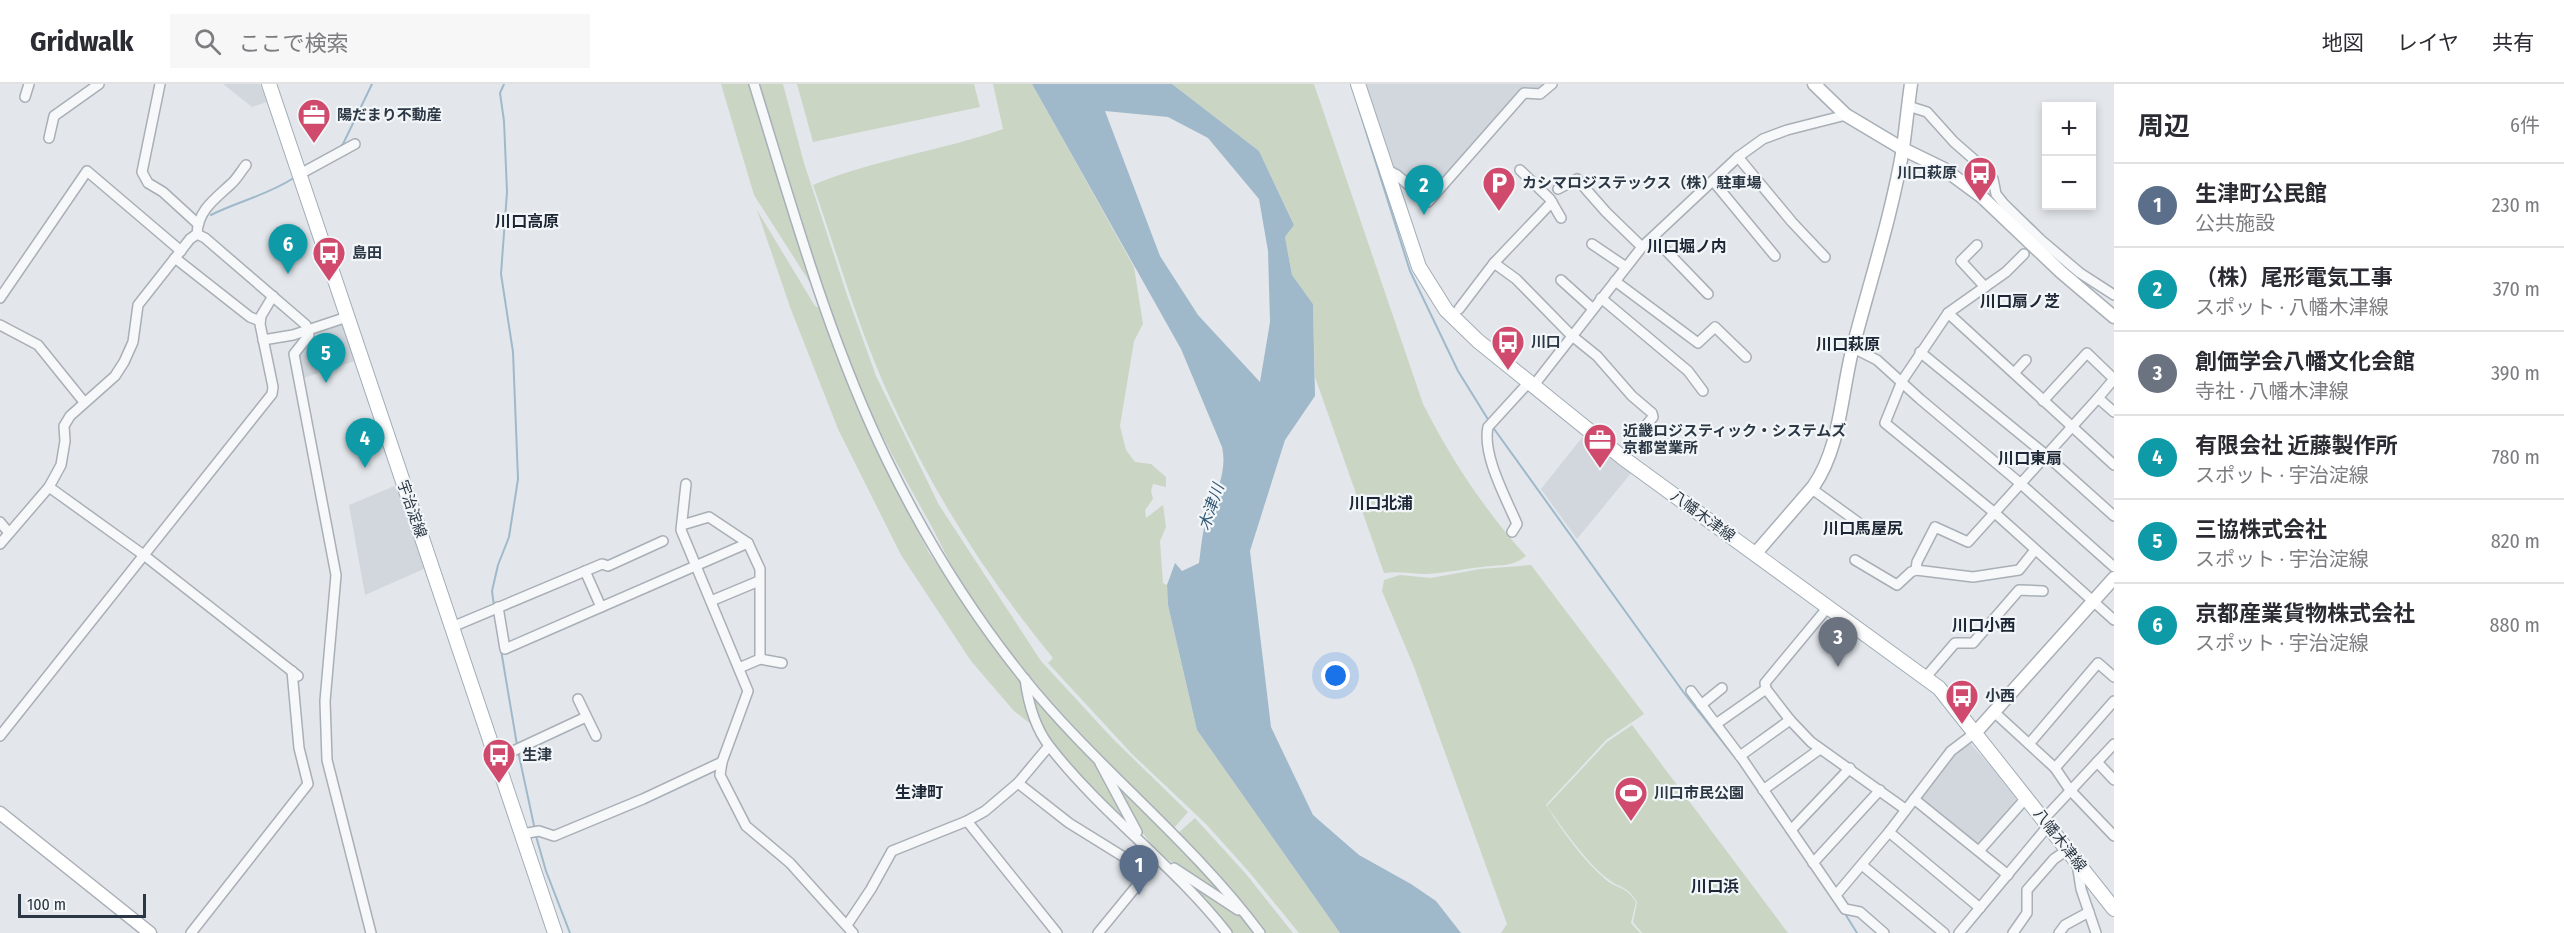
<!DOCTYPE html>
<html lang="ja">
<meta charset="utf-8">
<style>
:root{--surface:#fff;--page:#f7f7f7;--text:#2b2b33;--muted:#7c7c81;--line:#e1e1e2;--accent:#111827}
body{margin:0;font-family:"Fira Sans Condensed","Noto Sans JP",sans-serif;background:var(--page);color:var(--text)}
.controls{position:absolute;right:18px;top:18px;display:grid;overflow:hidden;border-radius:0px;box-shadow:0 3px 9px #0003}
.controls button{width:54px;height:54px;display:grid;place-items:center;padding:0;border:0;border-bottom:2px solid var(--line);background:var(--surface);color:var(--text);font:30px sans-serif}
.scale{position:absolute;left:18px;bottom:15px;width:128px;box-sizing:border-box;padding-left:6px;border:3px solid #2b3744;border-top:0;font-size:16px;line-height:21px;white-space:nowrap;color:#2b3744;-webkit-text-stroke:4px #f3f6f8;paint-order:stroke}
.you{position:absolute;left:1336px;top:592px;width:21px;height:21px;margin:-15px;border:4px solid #fff;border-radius:50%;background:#1a73e8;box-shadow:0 0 0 9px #1a73e833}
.badge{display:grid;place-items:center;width:39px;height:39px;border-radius:50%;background:var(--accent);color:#fff;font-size:20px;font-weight:700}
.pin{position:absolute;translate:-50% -50px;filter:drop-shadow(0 2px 3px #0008)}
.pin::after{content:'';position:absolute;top:32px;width:21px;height:18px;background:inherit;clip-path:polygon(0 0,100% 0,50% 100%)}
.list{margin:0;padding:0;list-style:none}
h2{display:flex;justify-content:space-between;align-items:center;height:78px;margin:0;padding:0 24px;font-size:26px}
h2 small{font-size:20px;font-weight:400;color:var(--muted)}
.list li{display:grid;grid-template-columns:39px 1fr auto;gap:18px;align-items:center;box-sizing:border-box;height:84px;padding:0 24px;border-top:2px solid var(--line)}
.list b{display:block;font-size:22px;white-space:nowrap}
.list p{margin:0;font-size:20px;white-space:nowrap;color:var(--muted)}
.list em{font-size:20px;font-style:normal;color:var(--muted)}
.icon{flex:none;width:33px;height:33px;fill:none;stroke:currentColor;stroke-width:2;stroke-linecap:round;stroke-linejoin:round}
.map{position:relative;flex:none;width:2114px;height:849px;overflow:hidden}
header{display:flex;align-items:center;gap:36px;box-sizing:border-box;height:84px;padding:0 30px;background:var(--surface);border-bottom:2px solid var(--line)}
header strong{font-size:28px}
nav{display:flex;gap:33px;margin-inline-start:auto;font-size:21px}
.search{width:420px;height:54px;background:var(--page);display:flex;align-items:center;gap:15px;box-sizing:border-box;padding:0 21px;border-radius:0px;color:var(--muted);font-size:22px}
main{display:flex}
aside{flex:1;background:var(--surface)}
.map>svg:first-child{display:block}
.built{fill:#d1d7dd}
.green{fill:#cad5c4}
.water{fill:#9fb9cb;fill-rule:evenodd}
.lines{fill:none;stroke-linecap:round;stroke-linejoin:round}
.stream{stroke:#9fb9cb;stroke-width:2}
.street-casing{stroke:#a8afb6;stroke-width:12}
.secondary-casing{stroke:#a8afb6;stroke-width:15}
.primary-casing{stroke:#a2adb7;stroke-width:16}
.street{stroke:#f6f8f9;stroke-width:9}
.secondary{stroke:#fff;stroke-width:12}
.primary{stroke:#fff;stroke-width:14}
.labels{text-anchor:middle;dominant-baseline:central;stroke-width:4.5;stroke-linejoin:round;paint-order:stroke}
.poi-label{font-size:15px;font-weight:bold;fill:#2b3744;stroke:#f3f6f8;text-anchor:start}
.street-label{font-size:15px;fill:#2b3744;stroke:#f3f6f8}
.neighbourhood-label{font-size:16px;font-weight:bold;fill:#1d2735;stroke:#f3f6f8}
.water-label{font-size:16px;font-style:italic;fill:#345a78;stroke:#f3f6f8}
</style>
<header>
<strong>Gridwalk</strong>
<div class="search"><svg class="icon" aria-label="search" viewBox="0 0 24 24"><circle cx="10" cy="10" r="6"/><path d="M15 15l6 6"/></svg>ここで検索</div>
<nav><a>地図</a><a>レイヤ</a><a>共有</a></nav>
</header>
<main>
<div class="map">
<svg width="2114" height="849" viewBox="0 0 2114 849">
<rect width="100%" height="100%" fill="#e3e7eb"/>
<g class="built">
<polygon points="223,0 260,0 267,18 252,23"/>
<polygon points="1366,0 1547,0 1540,5 1527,3 1521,7 1428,112 1393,82"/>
<polygon points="342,239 355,277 303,294 298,274 317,247"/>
<polygon points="1584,351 1632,388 1577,455 1541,405"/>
<polygon points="397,401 426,484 365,511 349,421"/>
<polygon points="1969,658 2016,711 2016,716 1980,759 1975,759 1922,716 1921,710 1953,668"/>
</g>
<g class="green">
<polygon points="721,0 749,0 816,208 754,111"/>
<path d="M 760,0 L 783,0 L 804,79 L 847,211 L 876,292 L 939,421 L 1041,577 L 1113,655 L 1188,728 L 1174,744 C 1102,673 1030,601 973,517 C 955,492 942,461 927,434 C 903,391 878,347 859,301 C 818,204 789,102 760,0 Z"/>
<polygon points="797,0 974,0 980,23 813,58"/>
<path d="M 993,0 L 1032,0 L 1134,183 L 1143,240 L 1134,257 L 1120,342 L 1126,366 L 1135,378 L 1151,380 L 1166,393 L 1166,403 L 1153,400 L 1151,407 L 1153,415 L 1145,426 L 1146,434 L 1163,421 L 1166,443 L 1160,457 L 1163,499 L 1167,501 L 1168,521 L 1197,646 L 1340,849 L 1299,849 L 1250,789 L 1206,740 L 1132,670 L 1048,579 L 1053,574 C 988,495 933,409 891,316 C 859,247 838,172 813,101 C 875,75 941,67 1003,45 Z"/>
<path d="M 1172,0 L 1314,0 L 1423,320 C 1452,377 1484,425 1526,472 C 1511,484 1500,480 1482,483 C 1464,485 1445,489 1426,490 C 1412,490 1399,487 1384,489 L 1315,293 L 1313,220 L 1292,191 L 1285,153 L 1294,141 L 1291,134 L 1259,67 Z"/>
<polygon points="757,126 815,222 823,226 882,376 929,469 1020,597 1025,619 1036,644 1014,627 971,577 901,471 838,345 790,223"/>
<path d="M 1531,481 L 1644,630 L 1606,656 L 1546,721 C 1563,748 1582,775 1606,796 C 1620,807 1624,800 1636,818 L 1631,839 L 1640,849 L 1501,849 L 1507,840 L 1414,583 L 1382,507 L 1384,496 L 1400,491 L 1431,494 L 1480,485 Z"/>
<polygon points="1029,605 1094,679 1131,744 1052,661 1033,621"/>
<path d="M 1632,641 L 1788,849 L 1642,849 L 1633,838 L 1637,818 C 1626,800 1622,806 1608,795 C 1586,778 1563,745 1547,722 L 1607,658 Z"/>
<polygon points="1103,685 1168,749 1229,815 1158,769 1142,748"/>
<polygon points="1195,734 1246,790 1293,849 1264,849 1177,750"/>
<polygon points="1179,792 1244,833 1256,849 1230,849"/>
</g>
<path class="water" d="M 1032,0 L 1172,0 L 1259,67 L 1294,141 L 1285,153 L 1292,191 L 1313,220 L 1315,312 L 1285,356 L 1250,467 L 1271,643 L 1313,731 L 1359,771 L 1411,800 L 1436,817 L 1461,849 L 1340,849 L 1197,646 L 1168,521 L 1167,501 L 1175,479 L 1182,487 L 1199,479 C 1201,465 1202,450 1206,436 C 1214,413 1228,389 1222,363 L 1181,265 ZM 1105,27 L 1168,33 L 1208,54 L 1259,115 L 1268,167 L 1270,238 L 1260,298 L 1198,231 L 1160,172 Z"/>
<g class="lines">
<g class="stream">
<polyline points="1351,0 1410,187 1458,287 1489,337"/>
<polyline points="339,64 343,60 372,0"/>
<path d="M 211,131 C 237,118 267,111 292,95"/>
<polyline points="1492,342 1684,609 1741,681"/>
<polyline points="494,522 492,507 498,481 509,453 518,395 513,268 501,190 507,108 504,37 500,9 504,0"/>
<polyline points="501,566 517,661"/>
<polyline points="518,667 535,746"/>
<polyline points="536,752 546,787 570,849"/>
<polyline points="1844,828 1857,849"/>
</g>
<defs>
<g id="street">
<polyline points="160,0 142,88 148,99 163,108 198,140"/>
<path d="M 754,0 C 793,126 829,257 887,376 C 924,452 970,527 1023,593 C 1096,684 1190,755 1260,849"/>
<polyline points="25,13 29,0"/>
<polyline points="1908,22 1927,28 1954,58 1986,86 1993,95 1996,110 2004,120 2041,156 2080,189 2114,211"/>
<polyline points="49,54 54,32 99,0"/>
<polyline points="1738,73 1792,138 1825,173"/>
<polyline points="1386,85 1397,91 1428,118 1524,9 1540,10 1552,0"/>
<polyline points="1520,86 1550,115 1561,134"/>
<polyline points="300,90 355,60"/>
<polyline points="1713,97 1775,172"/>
<polyline points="1558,105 1577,95 1606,128 1642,163"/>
<polyline points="197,150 205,154 306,241 309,251 294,270 336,491 325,617 327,676 371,849"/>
<polyline points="1653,153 1708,210"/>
<polyline points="1592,160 1626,183"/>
<polyline points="1977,161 1961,177 1985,203"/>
<polyline points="175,174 250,233 260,237"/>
<polyline points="1494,179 1552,118"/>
<polyline points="1561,196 1592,224"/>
<polyline points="1615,197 1698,259 1715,243 1746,273"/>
<polyline points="0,214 87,87 181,167"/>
<polyline points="1601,214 1688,287 1703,307"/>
<polyline points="1459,225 1494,179 1516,195 1571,251 1597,272 1632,312 1652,329 1653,333 1643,345"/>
<polyline points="1948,229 2006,188 2024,170"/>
<polyline points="0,241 38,261 84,318"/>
<polyline points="263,256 293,251 347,233"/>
<polyline points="1853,264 1877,276 1920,315 2021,400 2114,483"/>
<polyline points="1920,268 2046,371 2114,432"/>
<polyline points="2014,289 2026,276"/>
<polyline points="1534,301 1642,163 1738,73 1763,55 1787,46 1846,31"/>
<polyline points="2043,317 2087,269 2114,295 2098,314"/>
<polyline points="2114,381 1948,229 1902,297 1885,339 1996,430 2114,536"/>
<polyline points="686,400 681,446 748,607 722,678 720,691 746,742 790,779 853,849"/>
<polyline points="49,403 145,472 298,592"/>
<polyline points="1812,405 1859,439"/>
<polyline points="0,438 9,449"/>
<polyline points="682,441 709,433 748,459 760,485 760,575"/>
<path d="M 1512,448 L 1517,440 C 1506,414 1482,371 1488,343 L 1530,297"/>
<path d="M 0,460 L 49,403 L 61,381 L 65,357 L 64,342 L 70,332 L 115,292 L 124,278 L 133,258 L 138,221 L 190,155 L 197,150 C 198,126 215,115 231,100 C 237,95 241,87 246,81"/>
<polyline points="2035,466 2019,486 1973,493 1916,486 1917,478 1935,443 1968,458 2098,314 2114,328"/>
<polyline points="1855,476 1897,501 1911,488 1916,486"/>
<polyline points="585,487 601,523"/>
<polyline points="711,517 759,497"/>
<polyline points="498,523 505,565 748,459"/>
<polyline points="1828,523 1765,599 1766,605 1790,636 1811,658 1905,725"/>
<polyline points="452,543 602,480 608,482 663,457"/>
<polyline points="739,584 760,575 782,579"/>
<polyline points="1925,594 1955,559 1973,559 2019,506 2043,507"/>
<path d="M 1025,595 C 1028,618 1035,644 1050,663 C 1102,730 1174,781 1227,849"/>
<polyline points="1691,607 1743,676 1845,825 1860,828 1884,849"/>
<polyline points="578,615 596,652"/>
<polyline points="1701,621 1722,604"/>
<polyline points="1993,627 2055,684 2070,706 2114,752"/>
<polyline points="1716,640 1766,605"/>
<polyline points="0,652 272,310 273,303 260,240 261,232 273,212"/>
<polyline points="2029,660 2098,579 2114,593"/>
<polyline points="1740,672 1790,636"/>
<polyline points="496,675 586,633"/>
<polyline points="2097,678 2114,696"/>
<polyline points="1100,679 1137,748"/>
<polyline points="2055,684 2114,617"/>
<polyline points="1018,699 1069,739 1148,788"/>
<polyline points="1763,706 1820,665"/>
<polyline points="1914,715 2008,791"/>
<polyline points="2043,736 2114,660"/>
<polyline points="967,737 1057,849"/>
<polyline points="1791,746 1850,684"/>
<polyline points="1889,748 1980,824"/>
<polyline points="522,750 539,747 554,752 643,715 722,678"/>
<polyline points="1979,767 2026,714"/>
<polyline points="1813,779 1880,706"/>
<polyline points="2077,779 2081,805 2096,849"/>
<polyline points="1862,781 1944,849"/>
<polyline points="1174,784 1238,826"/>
<polyline points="1836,811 1889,748 1951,667 1976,648"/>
<polyline points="847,841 871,805 892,767 967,737 985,727 1018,699 1049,662"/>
<polyline points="191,849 308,700 299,664 292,587"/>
<polyline points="1098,849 1148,788"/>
<polyline points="1959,849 2048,742"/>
<polyline points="2013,849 2027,829 2027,806 2054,775 2067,766"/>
<polyline points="2059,849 2065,841 2089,828"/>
</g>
<g id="secondary">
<polyline points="1814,0 1846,31 1903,65 1944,85 1982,113 2061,188 2114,233"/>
<path d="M 1755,470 L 1813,403 C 1841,363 1841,309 1853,263 C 1870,197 1892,131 1903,64 C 1906,42 1908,21 1911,0"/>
<polyline points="1976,648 2114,494"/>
<polyline points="0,729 150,849"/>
</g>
<g id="primary">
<polyline points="269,0 555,849"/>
<polyline points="1358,0 1419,183 1446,226 1478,257 1623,374 1939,604 2114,825"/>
</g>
</defs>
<use href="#street" class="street-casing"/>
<use href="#secondary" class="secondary-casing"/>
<use href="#primary" class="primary-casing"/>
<use href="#street" class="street"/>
<use href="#secondary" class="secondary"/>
<use href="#primary" class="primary"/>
</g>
<defs>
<symbol id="office-pin" viewBox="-11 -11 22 30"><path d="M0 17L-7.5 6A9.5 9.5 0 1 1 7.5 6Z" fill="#cf4a6c" stroke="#f3f6f8"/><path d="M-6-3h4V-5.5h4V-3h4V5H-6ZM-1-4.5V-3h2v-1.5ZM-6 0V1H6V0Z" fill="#fff"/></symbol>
<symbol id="bus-pin" viewBox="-11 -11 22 30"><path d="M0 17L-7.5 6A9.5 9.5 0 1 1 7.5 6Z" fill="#cf4a6c" stroke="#f3f6f8"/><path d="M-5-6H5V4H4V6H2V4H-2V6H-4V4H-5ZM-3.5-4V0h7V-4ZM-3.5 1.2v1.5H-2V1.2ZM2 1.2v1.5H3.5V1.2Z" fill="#fff"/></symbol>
<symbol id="parking-pin" viewBox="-11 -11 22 30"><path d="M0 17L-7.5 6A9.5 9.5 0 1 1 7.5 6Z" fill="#cf4a6c" stroke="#f3f6f8"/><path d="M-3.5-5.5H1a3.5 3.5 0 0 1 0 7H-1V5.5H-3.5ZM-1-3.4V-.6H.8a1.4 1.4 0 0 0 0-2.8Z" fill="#fff"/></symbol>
<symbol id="stadium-pin" viewBox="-11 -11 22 30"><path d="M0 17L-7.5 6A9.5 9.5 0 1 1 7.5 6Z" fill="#cf4a6c" stroke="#f3f6f8"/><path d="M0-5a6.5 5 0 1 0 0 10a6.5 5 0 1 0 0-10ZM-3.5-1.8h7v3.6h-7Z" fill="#fff"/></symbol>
</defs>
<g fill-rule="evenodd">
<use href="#office-pin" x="295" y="12" width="38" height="52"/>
<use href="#bus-pin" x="1961" y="70" width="38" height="52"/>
<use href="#parking-pin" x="1480" y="80" width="38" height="52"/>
<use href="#bus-pin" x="310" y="150" width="38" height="52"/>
<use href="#bus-pin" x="1489" y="239" width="38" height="52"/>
<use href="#office-pin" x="1581" y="337" width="38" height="52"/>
<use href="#bus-pin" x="1943" y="593" width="38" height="52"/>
<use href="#bus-pin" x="480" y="652" width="38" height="52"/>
<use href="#stadium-pin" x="1612" y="690" width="38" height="52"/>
</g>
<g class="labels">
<g class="poi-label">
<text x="337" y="31">陽だまり不動産</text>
<text x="1957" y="89" text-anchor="end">川口萩原</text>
<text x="1522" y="99">カシマロジステックス（株）駐車場</text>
<text x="352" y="169">島田</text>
<text x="1531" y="258">川口</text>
<text x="1623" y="347">近畿ロジスティック・システムズ<tspan x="1623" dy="17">京都営業所</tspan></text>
<text x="1985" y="612">小西</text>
<text x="522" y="671">生津</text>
<text x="1654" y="709">川口市民公園</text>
</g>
<g class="street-label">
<text transform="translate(412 425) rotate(71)">宇治淀線</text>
<text transform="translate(1703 432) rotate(36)">八幡木津線</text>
<text transform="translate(2060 756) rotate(52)">八幡木津線</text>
</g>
<g class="neighbourhood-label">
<text x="527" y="137">川口高原</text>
<text x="1687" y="162">川口堀ノ内</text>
<text x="2020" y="217">川口扇ノ芝</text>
<text x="1848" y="260">川口萩原</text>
<text x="2030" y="374">川口東扇</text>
<text x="1381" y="419">川口北浦</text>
<text x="1863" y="444">川口馬屋尻</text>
<text x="1984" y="541">川口小西</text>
<text x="919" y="708">生津町</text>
<text x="1715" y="802">川口浜</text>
</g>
<g class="water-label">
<text transform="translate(1211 423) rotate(-71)">木津川</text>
</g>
</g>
</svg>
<div class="controls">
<button>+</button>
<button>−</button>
</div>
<div class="scale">100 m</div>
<div class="you"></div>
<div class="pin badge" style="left:1139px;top:811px;background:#5c6f8a">1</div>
<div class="pin badge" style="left:1424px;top:131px;background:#0f9aa8">2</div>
<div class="pin badge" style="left:1838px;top:583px;background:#6b7280">3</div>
<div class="pin badge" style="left:365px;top:384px;background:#0f9aa8">4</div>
<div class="pin badge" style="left:326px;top:299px;background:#0f9aa8">5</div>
<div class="pin badge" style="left:288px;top:190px;background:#0f9aa8">6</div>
</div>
<aside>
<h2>周辺<small>6件</small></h2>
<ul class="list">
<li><span class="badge" style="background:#5c6f8a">1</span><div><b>生津町公民館</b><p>公共施設</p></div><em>230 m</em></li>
<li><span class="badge" style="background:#0f9aa8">2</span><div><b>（株）尾形電気工事</b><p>スポット · 八幡木津線</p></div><em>370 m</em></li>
<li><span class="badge" style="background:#6b7280">3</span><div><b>創価学会八幡文化会館</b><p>寺社 · 八幡木津線</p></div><em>390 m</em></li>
<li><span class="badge" style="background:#0f9aa8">4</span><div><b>有限会社 近藤製作所</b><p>スポット · 宇治淀線</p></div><em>780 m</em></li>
<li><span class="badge" style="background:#0f9aa8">5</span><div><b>三協株式会社</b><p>スポット · 宇治淀線</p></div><em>820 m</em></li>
<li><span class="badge" style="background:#0f9aa8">6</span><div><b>京都産業貨物株式会社</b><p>スポット · 宇治淀線</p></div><em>880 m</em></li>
</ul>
</aside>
</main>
